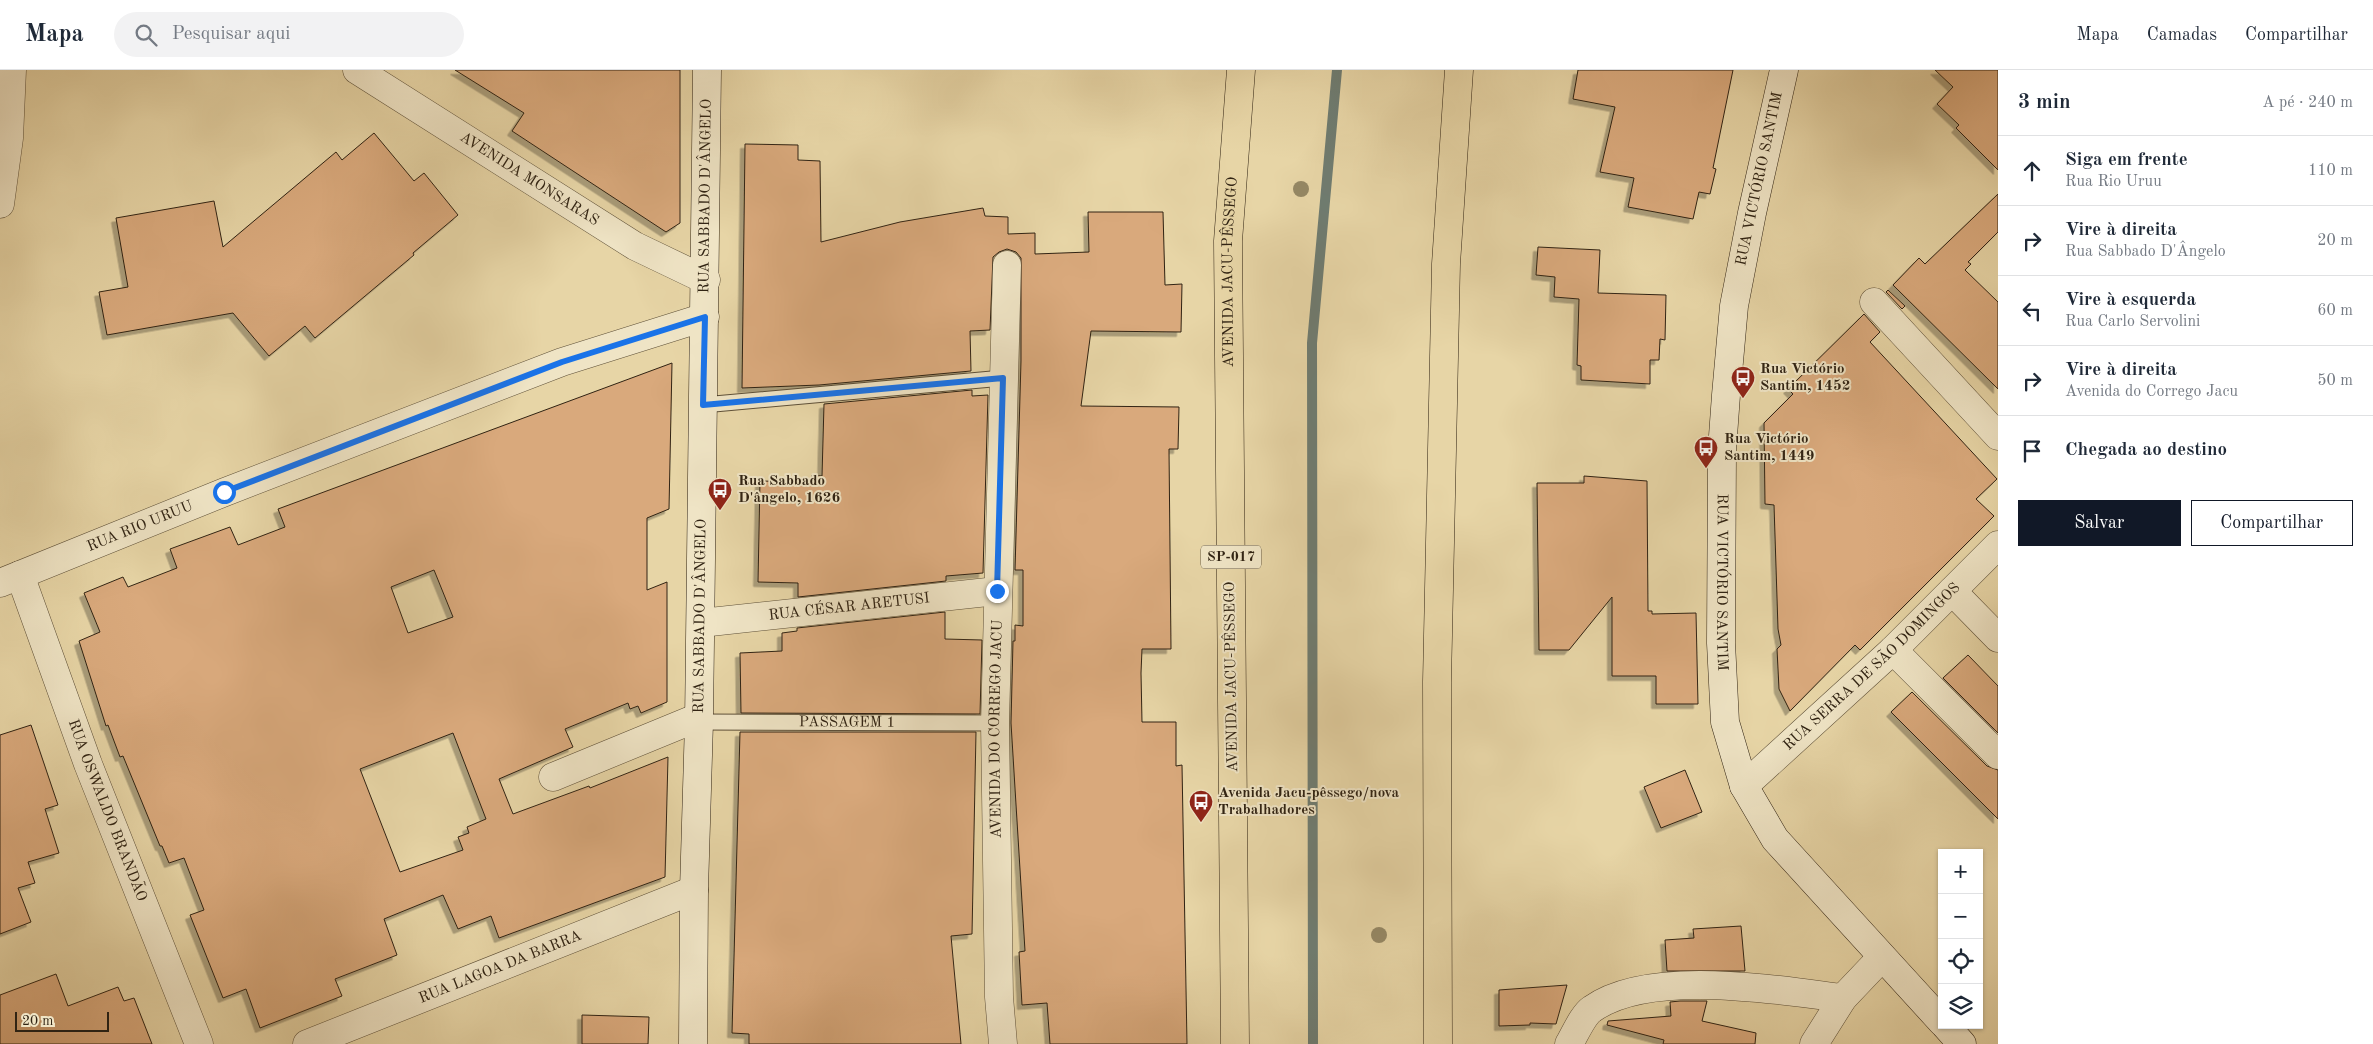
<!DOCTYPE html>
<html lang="pt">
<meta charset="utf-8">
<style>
:root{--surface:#fff;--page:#f2f2f3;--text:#1f2937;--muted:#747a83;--line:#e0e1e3;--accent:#111827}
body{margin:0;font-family:"Old Standard TT",serif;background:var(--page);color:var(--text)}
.controls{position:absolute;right:15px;bottom:15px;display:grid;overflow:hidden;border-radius:0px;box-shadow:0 1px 4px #0004}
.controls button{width:45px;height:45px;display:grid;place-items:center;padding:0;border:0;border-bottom:1px solid var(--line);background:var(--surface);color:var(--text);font:25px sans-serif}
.scale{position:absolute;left:15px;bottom:12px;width:94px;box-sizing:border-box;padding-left:5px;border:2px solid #302313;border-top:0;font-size:14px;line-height:18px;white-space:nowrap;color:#302313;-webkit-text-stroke:4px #efe4c5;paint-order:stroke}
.stop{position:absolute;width:15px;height:15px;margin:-11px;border:4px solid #1a73e8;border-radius:50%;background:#fff}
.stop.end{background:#1a73e8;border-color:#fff;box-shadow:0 1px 5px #0008}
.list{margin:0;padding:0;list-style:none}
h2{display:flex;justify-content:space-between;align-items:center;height:65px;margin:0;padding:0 20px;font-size:21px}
h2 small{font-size:16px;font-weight:400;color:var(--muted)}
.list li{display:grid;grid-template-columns:32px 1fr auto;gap:15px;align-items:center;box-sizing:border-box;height:70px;padding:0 20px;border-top:1px solid var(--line)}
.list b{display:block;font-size:19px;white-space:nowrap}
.list p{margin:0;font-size:16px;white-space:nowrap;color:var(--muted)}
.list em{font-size:16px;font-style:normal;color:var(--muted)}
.actions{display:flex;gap:10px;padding:15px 20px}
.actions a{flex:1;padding:11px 0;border:1px solid var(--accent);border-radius:0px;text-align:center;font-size:18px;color:var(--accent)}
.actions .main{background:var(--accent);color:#fff}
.icon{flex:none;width:28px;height:28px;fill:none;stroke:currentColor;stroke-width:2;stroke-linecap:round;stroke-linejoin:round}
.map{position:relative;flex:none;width:1998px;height:974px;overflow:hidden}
header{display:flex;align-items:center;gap:30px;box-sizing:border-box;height:70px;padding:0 25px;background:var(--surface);border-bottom:1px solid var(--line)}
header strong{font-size:24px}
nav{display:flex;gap:28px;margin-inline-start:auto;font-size:18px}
.search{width:350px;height:45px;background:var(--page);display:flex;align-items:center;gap:12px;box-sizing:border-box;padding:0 18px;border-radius:28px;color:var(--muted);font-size:19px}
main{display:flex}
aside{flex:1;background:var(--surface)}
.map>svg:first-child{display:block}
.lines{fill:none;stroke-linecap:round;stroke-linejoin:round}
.stream{stroke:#6f7c71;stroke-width:10}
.building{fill:#d9a97b;stroke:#302313;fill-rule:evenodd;filter:url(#shadow)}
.lane-casing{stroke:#5e5038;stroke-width:17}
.street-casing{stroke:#5e5038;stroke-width:29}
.secondary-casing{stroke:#302313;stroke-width:29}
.highway-casing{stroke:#302313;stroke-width:29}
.lane{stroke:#efe4c5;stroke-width:15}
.street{stroke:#efe4c5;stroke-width:28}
.secondary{stroke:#efe4c5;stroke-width:28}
.highway{stroke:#e7d5a6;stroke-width:28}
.tree{fill:#958865}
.route{stroke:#1a73e8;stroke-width:6}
.labels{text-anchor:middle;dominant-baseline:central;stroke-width:4;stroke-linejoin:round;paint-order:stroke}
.shield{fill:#efe4c5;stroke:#695d48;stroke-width:1}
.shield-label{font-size:14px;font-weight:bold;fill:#302313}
.street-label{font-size:15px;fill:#302313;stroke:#efe4c5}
.poi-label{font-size:15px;font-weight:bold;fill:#302313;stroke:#efe4c5;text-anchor:start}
</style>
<header>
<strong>Mapa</strong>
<div class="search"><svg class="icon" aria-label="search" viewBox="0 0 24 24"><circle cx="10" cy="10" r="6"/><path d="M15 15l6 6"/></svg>Pesquisar aqui</div>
<nav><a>Mapa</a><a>Camadas</a><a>Compartilhar</a></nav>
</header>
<main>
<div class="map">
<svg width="1998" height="974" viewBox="0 0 1998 974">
<defs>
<filter id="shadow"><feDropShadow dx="-4.5" dy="4.5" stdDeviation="0" flood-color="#0004"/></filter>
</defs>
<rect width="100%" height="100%" fill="#e7d5a6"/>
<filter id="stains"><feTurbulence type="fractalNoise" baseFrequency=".004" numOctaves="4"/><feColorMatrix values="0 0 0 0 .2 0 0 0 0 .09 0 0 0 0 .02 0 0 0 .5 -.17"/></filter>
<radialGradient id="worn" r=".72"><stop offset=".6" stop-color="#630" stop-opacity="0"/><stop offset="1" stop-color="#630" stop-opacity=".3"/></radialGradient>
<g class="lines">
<polyline class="stream" points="1313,974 1312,273 1337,0"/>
</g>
<g class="building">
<polygon points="455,0 680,0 680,153 666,162 512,61 524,43"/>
<polygon points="1578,0 1733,0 1713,98 1716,99 1710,124 1699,122 1693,149 1628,137 1634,108 1600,102 1615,37 1573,29"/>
<polygon points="1935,0 1998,0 1998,100 1956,58 1959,55 1937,34 1953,17"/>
<polygon points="374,63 414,111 424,103 458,145 413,183 414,185 315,268 305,256 269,286 233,243 107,265 99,222 128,217 116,148 214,131 223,177 336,82 342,90"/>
<polygon points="745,74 798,75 798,90 820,91 821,172 900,152 983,138 985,146 1008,147 1008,164 1035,163 1035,184 1089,182 1088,142 1163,142 1165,215 1182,214 1181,262 1091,261 1081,336 1179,337 1178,379 1169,379 1171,579 1142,579 1141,603 1142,652 1176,652 1176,696 1182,695 1187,974 1050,974 1047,933 1022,935 1019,882 1025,881 1011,653 1013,571 1015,571 1015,555 1023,556 1023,500 1015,500 1021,291 1021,188 1016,182 1007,179 999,182 993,187 990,260 970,261 971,301 819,315 742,318"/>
<polygon points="1998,124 1998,162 1968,192 1971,194 1965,200 1998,232 1998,319 1893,215 1919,188 1925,194"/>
<polygon points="1538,177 1600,180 1598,223 1666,225 1665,270 1660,269 1659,290 1650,290 1650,314 1581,310 1581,296 1577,295 1579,229 1554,227 1555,207 1536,205"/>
<polygon points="1888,220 1905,236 1902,239 1886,222"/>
<polygon points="1864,244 1880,262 1870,272 1997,409 1976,429 1994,446 1860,580 1855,575 1790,641 1779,619 1777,579 1781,575 1778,559 1774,435 1765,434 1764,353 1793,324 1788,319"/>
<path d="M 672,293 L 669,439 L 647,448 L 647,520 L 667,512 L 667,632 L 641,643 L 638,636 L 630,639 L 628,633 L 565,659 L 573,677 L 499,709 L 513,744 L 589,716 L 590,718 L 668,687 L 665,807 L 499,868 L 491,846 L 458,859 L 443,825 L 384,849 L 397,885 L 335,909 L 342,926 L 260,958 L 246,919 L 223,928 L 190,845 L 204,840 L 184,788 L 169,793 L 162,776 L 160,776 L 123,686 L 120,687 L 108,655 L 106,656 L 79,571 L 100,562 L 84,523 L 123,507 L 128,517 L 177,498 L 170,479 L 230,457 L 238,475 L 285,457 L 278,439 ZM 434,500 L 453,547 L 408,563 L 391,517 ZM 453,663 L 486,749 L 467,757 L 469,763 L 458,767 L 463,780 L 400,802 L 360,699 Z"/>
<polygon points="972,320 972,326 988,325 983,503 946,506 946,511 798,527 798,513 758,512 760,411 811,412 812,405 822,406 824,334"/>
<polygon points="1584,406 1647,411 1648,541 1652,541 1652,544 1696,543 1698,634 1656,634 1656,606 1612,606 1612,527 1569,580 1539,580 1537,413 1584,413"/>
<polygon points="945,542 945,569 982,570 980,644 741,643 740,583 782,581 782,563 797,561 797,558"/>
<polygon points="1968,585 1998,616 1998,663 1943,608"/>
<polygon points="1912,622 1987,696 1998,700 1998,749 1891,642"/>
<polygon points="31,655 58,735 45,739 59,783 28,792 35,813 18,818 31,852 0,864 0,665"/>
<polygon points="740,662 976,662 972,864 951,866 961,974 749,974 749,964 732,963"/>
<polygon points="1685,700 1702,742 1661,758 1644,717"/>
<polygon points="1741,856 1745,901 1667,901 1665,870 1694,868 1693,859"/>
<polygon points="56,904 68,936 118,917 124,931 134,928 152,974 0,974 0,925"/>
<polygon points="1567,915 1556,954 1530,953 1530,955 1499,956 1499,920"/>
<polygon points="1680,931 1707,931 1702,951 1756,963 1755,974 1663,974 1664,970 1607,955 1608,951 1671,946 1670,932"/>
<polygon points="582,945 649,947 648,974 582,974"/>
</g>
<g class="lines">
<defs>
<g id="lane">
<polyline points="703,335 1003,308"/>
<path id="s1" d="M 699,652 L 995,653"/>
</g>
<g id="street">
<path id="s2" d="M 357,0 L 635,176 L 706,210"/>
<polyline points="0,134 9,68 12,0"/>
<polyline points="1874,232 1998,366"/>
<path id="s3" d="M 20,505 L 88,694 L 199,974"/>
<path id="s4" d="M 0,513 L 225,422 L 562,292 L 705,247"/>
<polyline points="1952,521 1998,568"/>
<path id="s5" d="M 701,553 L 997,521"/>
<polyline points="1893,580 1998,685"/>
<polyline points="553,707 699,647"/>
<path id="s6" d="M 1744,716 L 1893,580 L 1998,475"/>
<path id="s7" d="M 307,974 L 694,820"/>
<path id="s8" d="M 1003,974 L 999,927 L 995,653 L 1007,195"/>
<path d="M 1569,974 C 1575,964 1583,945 1592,939 C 1649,898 1777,920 1843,928"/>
<polyline points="1814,974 1843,928 1881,888"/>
</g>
<g id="secondary">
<path id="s9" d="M 1784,0 L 1752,143 L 1734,236 L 1726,325 L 1722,380 L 1721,573 L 1725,652 L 1744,716 L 1775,769 L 1942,952"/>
<polyline points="1945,955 1962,974"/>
<path id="s10" d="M 693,974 L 694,820 L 699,652 L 707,0"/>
</g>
<g id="highway">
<path id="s11" d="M 1235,974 L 1228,171 L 1241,0"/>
<polyline points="1438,974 1437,612 1446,194 1459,0"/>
</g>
</defs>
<use href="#lane" class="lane-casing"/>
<use href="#street" class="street-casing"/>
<use href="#secondary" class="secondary-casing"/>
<use href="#highway" class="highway-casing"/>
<use href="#lane" class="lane"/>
<use href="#street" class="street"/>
<use href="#secondary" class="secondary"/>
<use href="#highway" class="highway"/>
</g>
<g class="tree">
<circle cx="1301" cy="119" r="8"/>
<circle cx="1379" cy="865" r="8"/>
</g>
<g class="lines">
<polyline class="route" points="224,422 562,292 705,247 703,335 1003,308 997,521"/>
</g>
<defs>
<symbol id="bus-pin" viewBox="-11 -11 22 30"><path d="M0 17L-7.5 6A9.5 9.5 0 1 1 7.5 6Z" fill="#8f2418" stroke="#efe4c5"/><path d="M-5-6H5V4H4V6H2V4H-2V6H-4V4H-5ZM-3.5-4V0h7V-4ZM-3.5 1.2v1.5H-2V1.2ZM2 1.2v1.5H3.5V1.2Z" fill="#fff"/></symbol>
</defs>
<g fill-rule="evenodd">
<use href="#bus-pin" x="1729" y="294" width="28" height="38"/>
<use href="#bus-pin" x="1692" y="364" width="28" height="38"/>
<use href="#bus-pin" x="706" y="406" width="28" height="38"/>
<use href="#bus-pin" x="1187" y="718" width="28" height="38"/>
</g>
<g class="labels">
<rect class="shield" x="1201" y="475.5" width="60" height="23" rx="4"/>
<g class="shield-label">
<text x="1231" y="487">SP-017</text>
</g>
<g class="street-label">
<text stroke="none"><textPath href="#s2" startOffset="204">AVENIDA MONSARAS</textPath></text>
<text transform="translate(1760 109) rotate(-78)">RUA VICTÓRIO SANTIM</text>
<text stroke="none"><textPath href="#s10" startOffset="848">RUA SABBADO D'ÂNGELO</textPath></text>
<text stroke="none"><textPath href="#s11" startOffset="772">AVENIDA JACU-PÊSSEGO</textPath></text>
<text stroke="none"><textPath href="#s4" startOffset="151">RUA RIO URUU</textPath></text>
<text stroke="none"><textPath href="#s9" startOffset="518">RUA VICTÓRIO SANTIM</textPath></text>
<text stroke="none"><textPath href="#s5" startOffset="149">RUA CÉSAR ARETUSI</textPath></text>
<text stroke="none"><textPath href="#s10" startOffset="428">RUA SABBADO D'ÂNGELO</textPath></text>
<text stroke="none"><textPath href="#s6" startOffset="175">RUA SERRA DE SÃO DOMINGOS</textPath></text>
<text transform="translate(1232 607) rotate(-91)">AVENIDA JACU-PÊSSEGO</text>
<text stroke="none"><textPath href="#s1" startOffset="148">PASSAGEM 1</textPath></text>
<text stroke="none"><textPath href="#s8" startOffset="315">AVENIDA DO CORREGO JACU</textPath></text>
<text stroke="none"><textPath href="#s3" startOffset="251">RUA OSWALDO BRANDÃO</textPath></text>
<text stroke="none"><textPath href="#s7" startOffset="208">RUA LAGOA DA BARRA</textPath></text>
</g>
<g class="poi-label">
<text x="1760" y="299">Rua Victório<tspan x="1760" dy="17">Santim, 1452</tspan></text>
<text x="1724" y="369">Rua Victório<tspan x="1724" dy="17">Santim, 1449</tspan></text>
<text x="738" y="411">Rua Sabbado<tspan x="738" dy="17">D'ângelo, 1626</tspan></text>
<text x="1218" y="723">Avenida Jacu-pêssego/nova<tspan x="1218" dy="17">Trabalhadores</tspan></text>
</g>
</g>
<rect width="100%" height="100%" filter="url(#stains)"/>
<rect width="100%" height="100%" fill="url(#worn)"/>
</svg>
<div class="controls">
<button>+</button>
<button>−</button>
<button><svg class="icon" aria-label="locate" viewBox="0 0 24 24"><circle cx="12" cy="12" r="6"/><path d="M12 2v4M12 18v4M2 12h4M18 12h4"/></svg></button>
<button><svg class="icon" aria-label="layers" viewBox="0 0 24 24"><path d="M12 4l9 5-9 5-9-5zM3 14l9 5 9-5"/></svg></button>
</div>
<div class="scale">20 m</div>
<div class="stop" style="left:224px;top:422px"></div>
<div class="stop end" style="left:997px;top:521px"></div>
</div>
<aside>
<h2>3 min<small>A pé · 240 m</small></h2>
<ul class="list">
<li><svg class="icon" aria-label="ahead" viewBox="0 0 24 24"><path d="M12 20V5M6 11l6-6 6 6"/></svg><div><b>Siga em frente</b><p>Rua Rio Uruu</p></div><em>110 m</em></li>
<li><svg class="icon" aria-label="right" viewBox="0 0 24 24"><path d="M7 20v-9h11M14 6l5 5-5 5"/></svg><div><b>Vire à direita</b><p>Rua Sabbado D'Ângelo</p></div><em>20 m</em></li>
<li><svg class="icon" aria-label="left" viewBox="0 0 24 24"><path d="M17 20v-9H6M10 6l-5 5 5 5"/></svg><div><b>Vire à esquerda</b><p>Rua Carlo Servolini</p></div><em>60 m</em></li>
<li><svg class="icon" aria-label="right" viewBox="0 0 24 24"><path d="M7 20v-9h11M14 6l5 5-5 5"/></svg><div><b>Vire à direita</b><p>Avenida do Corrego Jacu</p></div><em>50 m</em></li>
<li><svg class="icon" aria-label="arrive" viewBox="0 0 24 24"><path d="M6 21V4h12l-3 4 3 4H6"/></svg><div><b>Chegada ao destino</b></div></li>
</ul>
<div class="actions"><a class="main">Salvar</a><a>Compartilhar</a></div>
</aside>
</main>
